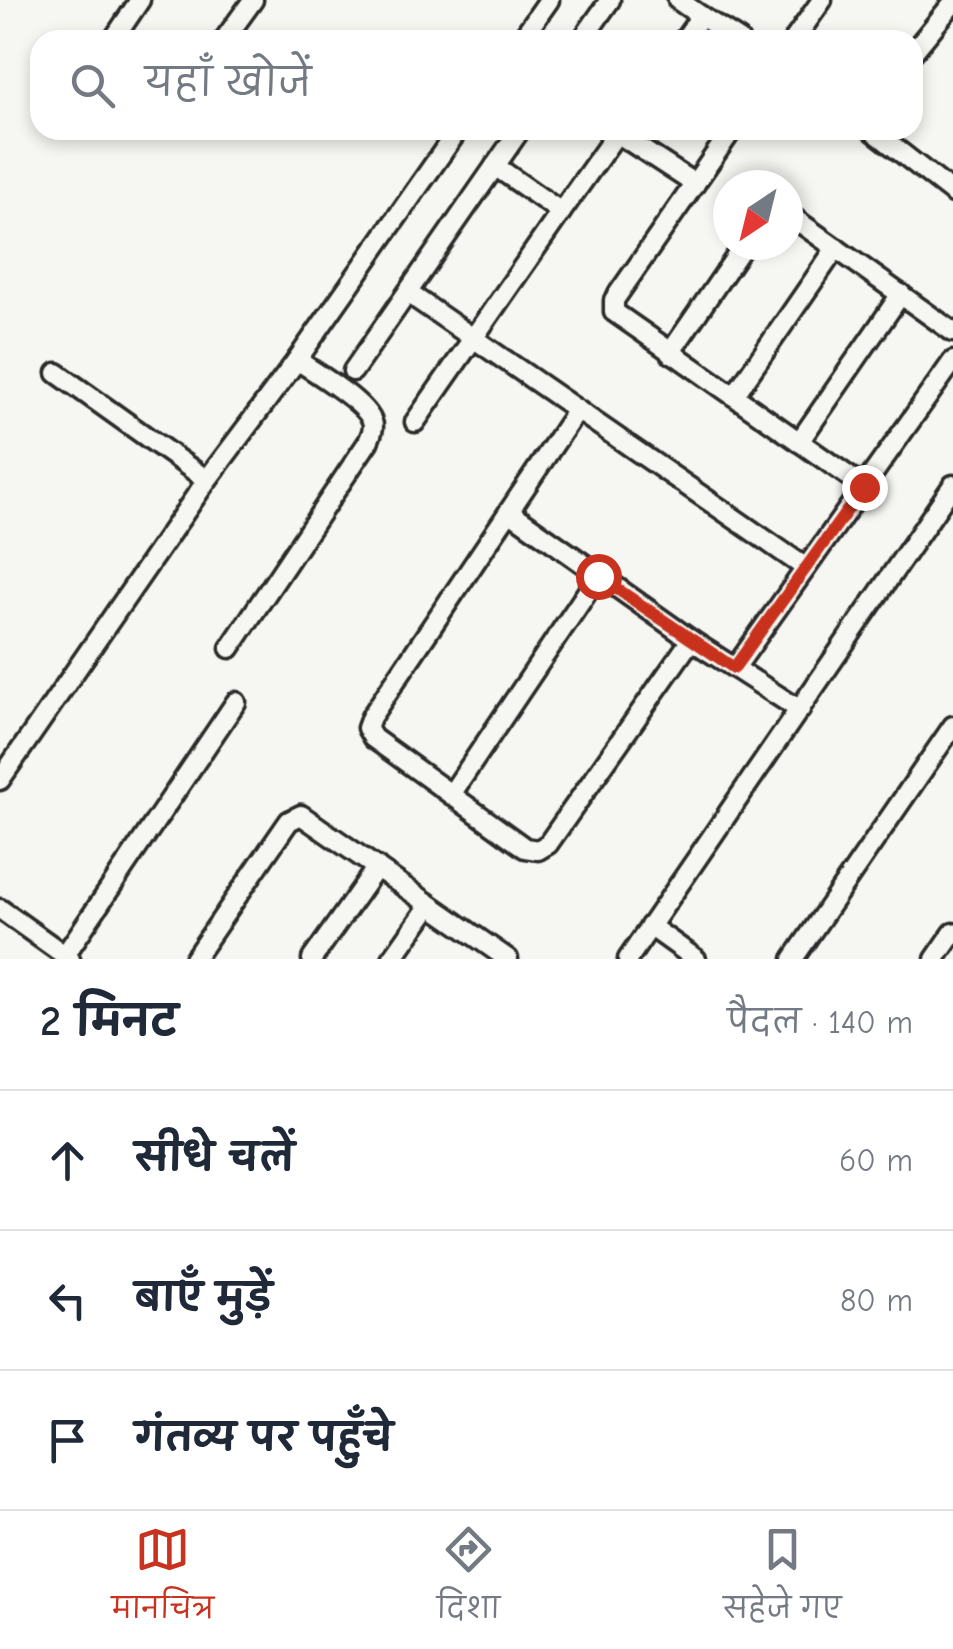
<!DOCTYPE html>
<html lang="hi">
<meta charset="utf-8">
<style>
:root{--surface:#fff;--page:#f6f6f7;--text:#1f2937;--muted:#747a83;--line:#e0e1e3;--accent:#c8321e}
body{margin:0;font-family:"Comic Neue","Playpen Sans Deva",sans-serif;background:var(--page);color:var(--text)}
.compass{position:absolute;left:713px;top:170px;width:90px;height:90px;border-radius:50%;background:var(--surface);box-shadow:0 5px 15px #0003;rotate:215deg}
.stop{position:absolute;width:30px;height:30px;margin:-22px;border:8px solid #c8321e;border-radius:50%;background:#fff}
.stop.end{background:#c8321e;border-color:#fff;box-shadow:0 2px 10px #0008}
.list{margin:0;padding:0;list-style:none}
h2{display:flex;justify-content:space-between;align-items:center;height:130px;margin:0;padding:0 40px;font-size:42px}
h2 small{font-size:32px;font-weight:400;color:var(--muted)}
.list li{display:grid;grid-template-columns:65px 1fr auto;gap:30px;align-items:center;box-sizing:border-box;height:140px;padding:0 40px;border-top:2px solid var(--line)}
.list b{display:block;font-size:38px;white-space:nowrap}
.list em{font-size:32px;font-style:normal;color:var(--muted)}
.icon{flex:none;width:55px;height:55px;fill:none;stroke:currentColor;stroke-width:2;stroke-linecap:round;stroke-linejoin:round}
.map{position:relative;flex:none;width:953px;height:959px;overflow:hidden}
.search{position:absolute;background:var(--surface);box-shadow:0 5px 15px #0003;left:30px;right:30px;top:30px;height:110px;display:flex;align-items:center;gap:25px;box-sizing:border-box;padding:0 35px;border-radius:30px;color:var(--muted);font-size:38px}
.sheet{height:550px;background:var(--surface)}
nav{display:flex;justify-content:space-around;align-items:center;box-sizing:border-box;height:140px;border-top:2px solid var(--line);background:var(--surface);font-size:28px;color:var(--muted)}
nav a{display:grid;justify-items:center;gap:5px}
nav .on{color:var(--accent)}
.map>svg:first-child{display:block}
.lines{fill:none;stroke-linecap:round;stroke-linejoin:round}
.minor-casing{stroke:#2b2b2b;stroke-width:25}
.minor{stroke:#f6f6f2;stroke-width:18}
.route{stroke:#c8321e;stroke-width:12}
</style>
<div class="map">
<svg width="953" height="959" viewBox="0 0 953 959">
<rect width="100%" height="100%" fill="#f6f6f2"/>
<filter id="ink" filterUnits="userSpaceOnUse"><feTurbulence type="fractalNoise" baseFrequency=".01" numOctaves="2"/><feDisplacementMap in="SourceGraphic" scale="20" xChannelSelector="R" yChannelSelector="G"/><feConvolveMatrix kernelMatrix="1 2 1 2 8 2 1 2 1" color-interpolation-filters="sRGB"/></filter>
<g filter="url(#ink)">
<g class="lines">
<defs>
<g id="minor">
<polyline points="678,0 701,16"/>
<polyline points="113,40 140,0"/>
<polyline points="224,40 253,0"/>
<polyline points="521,40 549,0"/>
<polyline points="582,40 610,0"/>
<polyline points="684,40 701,16 739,40"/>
<polyline points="794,40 822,0"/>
<polyline points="913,52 953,3"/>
<polyline points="732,130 614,300 614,312 864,487"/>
<polyline points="872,130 953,193"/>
<polyline points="617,133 695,184"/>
<polyline points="495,166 561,212 619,130"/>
<polyline points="788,214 953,332"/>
<polyline points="408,293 806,568"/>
<polyline points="670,353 744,245"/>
<polyline points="353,371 520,130"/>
<polyline points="57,373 207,480"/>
<polyline points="734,396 836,248"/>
<polyline points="415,422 561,212"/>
<polyline points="799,442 901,294"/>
<polyline points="509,511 691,640 548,844 538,850 525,848 373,738 367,728 371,717 577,410"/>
<polyline points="691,640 800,710"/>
<path d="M 230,648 L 368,442 C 370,437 373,432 373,426 C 373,406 313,371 297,360"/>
<polyline points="735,668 953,361"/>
<polyline points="0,780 207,480 297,360 458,130"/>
<polyline points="452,793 598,576"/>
<polyline points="0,909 70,959"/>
<polyline points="650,926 696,959"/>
<polyline points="65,955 236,702"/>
<polyline points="194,959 289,821 301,815 508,959"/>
<polyline points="312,959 377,867"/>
<polyline points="392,959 430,905"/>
<polyline points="628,959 953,485"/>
<polyline points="793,959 953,726"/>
<polyline points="935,959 953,933"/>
</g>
</defs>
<use href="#minor" class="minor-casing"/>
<use href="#minor" class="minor"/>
</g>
</g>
<g class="lines" filter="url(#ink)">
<polyline class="route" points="598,576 734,668 864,487"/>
</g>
</svg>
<svg class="compass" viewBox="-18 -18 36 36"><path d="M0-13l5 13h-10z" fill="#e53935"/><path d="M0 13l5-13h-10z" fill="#747a83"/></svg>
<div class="stop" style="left:598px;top:576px"></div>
<div class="stop end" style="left:864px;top:487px"></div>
<div class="search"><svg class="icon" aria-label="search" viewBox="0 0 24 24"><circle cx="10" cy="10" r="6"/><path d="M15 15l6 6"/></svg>यहाँ खोजें</div>
</div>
<section class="sheet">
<h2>2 मिनट<small>पैदल · 140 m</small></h2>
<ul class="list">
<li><svg class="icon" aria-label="ahead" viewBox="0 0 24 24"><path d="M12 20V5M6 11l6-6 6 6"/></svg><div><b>सीधे चलें</b></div><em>60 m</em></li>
<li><svg class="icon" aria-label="left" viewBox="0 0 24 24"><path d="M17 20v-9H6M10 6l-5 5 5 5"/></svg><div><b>बाएँ मुड़ें</b></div><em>80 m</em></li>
<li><svg class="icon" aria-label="arrive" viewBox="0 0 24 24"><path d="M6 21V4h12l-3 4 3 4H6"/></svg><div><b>गंतव्य पर पहुँचे</b></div></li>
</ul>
</section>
<nav>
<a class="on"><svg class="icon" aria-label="map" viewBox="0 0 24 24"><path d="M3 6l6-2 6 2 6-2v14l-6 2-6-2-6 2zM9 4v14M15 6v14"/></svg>मानचित्र</a>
<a><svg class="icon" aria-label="directions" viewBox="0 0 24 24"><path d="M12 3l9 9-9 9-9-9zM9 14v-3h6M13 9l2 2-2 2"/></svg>दिशा</a>
<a><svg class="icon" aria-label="saved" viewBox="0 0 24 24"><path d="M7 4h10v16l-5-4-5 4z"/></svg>सहेजे गए</a>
</nav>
